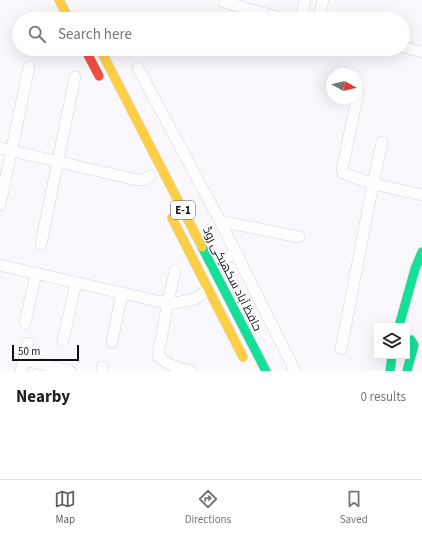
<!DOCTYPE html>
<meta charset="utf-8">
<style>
:root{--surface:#fff;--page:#f2f2f2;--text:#222;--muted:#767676;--line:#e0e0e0;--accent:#636166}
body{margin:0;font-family:"Source Sans 3",Cairo,sans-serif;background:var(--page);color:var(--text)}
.controls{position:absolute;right:12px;bottom:12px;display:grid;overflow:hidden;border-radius:0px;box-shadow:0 4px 16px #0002}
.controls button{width:36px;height:36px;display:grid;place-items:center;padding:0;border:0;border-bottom:1px solid var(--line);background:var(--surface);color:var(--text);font:20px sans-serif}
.compass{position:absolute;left:326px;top:68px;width:36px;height:36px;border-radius:50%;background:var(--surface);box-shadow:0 4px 16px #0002;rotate:98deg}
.scale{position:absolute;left:12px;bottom:10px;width:67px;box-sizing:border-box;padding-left:4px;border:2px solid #121016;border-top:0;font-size:11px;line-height:14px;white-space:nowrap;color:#121016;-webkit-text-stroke:3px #fff;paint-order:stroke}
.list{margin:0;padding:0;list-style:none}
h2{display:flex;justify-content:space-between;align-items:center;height:52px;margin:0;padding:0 16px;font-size:17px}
h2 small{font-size:13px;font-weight:400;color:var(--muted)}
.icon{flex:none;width:22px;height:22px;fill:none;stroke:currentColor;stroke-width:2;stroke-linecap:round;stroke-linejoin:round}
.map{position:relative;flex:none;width:422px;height:371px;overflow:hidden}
.search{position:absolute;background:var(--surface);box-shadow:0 4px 16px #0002;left:12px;right:12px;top:12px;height:44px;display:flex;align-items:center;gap:10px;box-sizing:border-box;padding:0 14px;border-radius:22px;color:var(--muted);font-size:15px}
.sheet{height:108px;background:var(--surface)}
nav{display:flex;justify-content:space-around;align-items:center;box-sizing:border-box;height:56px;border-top:1px solid var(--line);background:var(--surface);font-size:11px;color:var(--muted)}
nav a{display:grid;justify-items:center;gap:2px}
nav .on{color:var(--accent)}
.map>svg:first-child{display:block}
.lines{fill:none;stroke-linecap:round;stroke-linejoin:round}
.street-casing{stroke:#d7d5db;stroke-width:12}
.fast-casing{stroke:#d7d6d9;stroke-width:10}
.slow-casing{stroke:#d7d6d9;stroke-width:10}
.jam-casing{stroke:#d7d6d9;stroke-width:10}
.street{stroke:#fefeff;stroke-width:11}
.fast{stroke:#16e098;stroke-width:9}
.slow{stroke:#ffcf43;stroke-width:9}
.jam{stroke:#f24e42;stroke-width:9}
.labels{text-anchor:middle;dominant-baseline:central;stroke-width:3;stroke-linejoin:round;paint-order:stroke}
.shield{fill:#fff;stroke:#59585c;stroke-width:1}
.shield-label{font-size:11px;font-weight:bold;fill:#121016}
.street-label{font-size:12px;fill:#121016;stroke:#fff}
</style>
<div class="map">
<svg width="422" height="371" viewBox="0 0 422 371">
<rect width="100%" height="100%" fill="#faf8fc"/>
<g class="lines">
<defs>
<g id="street">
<polyline points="224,0 224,2 284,19"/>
<polyline points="301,19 305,0"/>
<polyline points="318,19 323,0"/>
<polyline points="403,47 422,52"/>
<polyline points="138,68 220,221 295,371"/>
<polyline points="358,93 342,170 343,173 373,184 422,195"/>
<polyline points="0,148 137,180 143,180 150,176"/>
<polyline points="0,205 29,67"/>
<polyline points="220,221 299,237"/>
<polyline points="41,244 75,77"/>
<polyline points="0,265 157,301 175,303 195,299 208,290"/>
<polyline points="212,266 236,252"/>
<path d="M 175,271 L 168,302 L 158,356 C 168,365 178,369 191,371"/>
<polyline points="25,323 36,274"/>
<polyline points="63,340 76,283"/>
<polyline points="112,342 122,293"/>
<polyline points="341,349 373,184 382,142"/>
<polyline points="24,360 70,371"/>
<polyline points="21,371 28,343"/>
<polyline points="102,371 102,367"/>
</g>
<g id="fast">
<polyline points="202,247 266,371"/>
<polyline points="399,326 415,269 422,252"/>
<polyline points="407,341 411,340 414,345 407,371"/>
<polyline points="390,371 392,356"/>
</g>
<g id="slow">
<polyline points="59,0 69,19"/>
<polyline points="100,49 202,247"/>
<polyline points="172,218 243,357"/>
</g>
<polyline id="jam" points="85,49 99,76"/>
</defs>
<use href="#street" class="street-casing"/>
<use href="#fast" class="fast-casing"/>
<use href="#slow" class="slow-casing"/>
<use href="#jam" class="jam-casing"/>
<use href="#street" class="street"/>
<use href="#fast" class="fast"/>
<use href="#slow" class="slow"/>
<use href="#jam" class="jam"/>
</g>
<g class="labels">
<rect class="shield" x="171" y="201" width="24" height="18" rx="3"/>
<g class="shield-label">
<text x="183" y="210">E-1</text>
</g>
<g class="street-label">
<text transform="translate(232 279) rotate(63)">حافظ آباد سکھیکی روڈ</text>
</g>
</g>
</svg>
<div class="controls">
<button><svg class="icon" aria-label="layers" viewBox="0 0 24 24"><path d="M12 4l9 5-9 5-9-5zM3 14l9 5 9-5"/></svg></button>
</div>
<svg class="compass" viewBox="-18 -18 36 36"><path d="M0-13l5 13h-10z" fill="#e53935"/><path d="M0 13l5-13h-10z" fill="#767676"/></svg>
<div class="scale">50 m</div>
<div class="search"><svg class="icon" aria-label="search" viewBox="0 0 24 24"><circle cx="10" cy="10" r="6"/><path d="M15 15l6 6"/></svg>Search here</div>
</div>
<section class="sheet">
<h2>Nearby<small>0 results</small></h2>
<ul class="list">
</ul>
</section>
<nav>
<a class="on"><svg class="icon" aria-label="map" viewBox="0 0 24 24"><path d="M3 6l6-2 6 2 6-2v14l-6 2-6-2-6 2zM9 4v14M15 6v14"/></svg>Map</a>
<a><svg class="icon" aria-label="directions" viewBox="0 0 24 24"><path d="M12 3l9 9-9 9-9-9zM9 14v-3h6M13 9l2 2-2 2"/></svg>Directions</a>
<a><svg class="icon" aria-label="saved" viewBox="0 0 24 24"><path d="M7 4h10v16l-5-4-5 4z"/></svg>Saved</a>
</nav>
